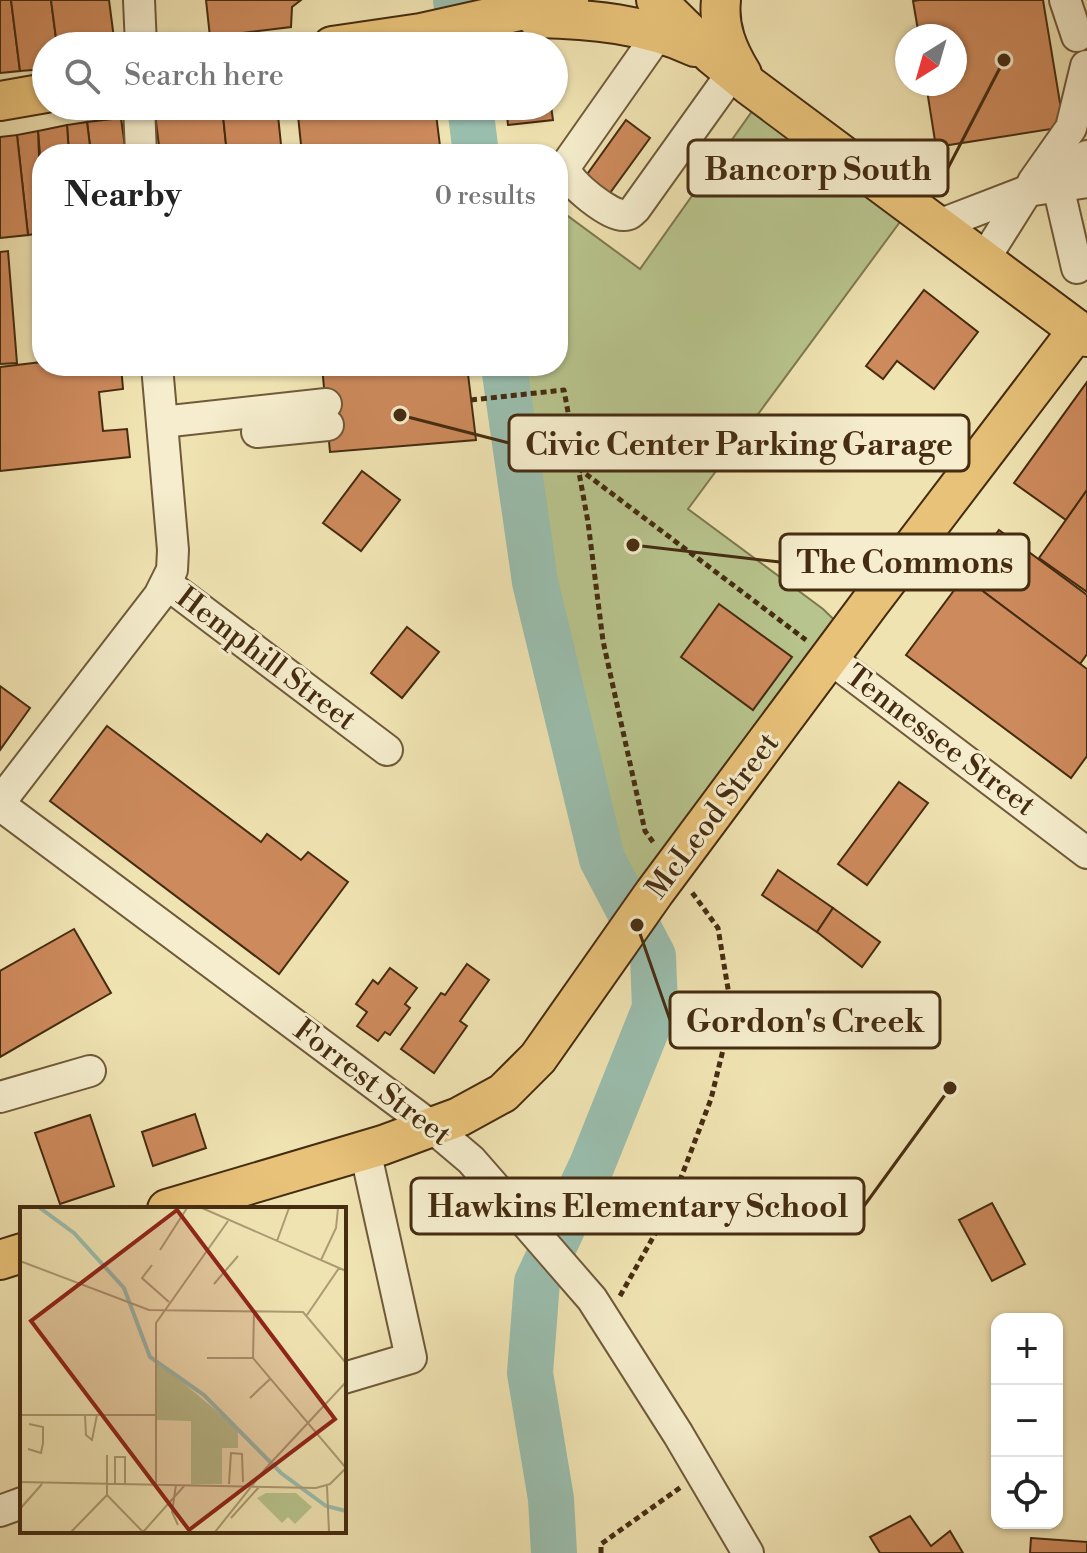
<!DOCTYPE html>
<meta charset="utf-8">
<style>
:root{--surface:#fff;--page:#f6f6f6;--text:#222;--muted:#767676;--line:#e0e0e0}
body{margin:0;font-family:"Libre Bodoni",serif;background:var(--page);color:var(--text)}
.controls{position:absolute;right:24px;bottom:24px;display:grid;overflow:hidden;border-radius:16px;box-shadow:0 2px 6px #0004}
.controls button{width:72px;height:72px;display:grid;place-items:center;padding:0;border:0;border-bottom:2px solid var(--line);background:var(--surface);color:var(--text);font:40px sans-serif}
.compass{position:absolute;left:895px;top:24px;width:72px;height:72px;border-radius:50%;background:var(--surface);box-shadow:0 2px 6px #0004;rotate:217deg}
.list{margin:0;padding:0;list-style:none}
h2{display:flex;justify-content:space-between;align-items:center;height:104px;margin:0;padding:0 32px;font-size:34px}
h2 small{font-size:26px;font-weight:400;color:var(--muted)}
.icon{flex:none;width:44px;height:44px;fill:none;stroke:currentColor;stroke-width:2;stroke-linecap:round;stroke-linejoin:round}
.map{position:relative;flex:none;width:1087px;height:1553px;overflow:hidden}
.search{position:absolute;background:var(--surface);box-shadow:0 2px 6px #0004;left:32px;top:32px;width:536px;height:88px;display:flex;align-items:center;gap:20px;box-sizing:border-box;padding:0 28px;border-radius:44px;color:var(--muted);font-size:30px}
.panel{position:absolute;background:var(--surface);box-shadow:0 2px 6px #0004;left:32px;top:144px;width:536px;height:232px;border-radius:32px}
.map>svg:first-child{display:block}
.green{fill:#b8c48d;stroke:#7e784f;stroke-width:2}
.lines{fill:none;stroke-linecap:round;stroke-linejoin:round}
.river{stroke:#9abeae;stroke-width:46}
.building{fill:#cd8a5c;stroke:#452c11;stroke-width:2}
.minor-casing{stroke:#705a39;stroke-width:34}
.major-casing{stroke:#452c11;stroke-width:42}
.path{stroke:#452c11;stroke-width:5;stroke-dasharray:6 4;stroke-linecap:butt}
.minor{stroke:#f5edcd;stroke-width:30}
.major{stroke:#e8c279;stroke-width:38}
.labels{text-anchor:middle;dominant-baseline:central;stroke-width:6;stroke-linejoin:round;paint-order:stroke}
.street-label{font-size:30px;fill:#452c11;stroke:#f5edcd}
.inset-river{fill:none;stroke:#9abeae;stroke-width:4}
.inset-road{fill:none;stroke:#ac9a72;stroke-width:2}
.view{fill:#8f2418;fill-opacity:0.15;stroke:#8f2418;stroke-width:4}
.inset-edge{fill:none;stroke:#452c11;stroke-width:4}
.leader{fill:none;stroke:#452c11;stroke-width:3}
.callout-dot{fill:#452c11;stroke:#f5edcd;stroke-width:3}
.callout{fill:#f5edcd;stroke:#452c11;stroke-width:3}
.callout-label{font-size:32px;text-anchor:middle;font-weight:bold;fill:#452c11}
</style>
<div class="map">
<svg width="1087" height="1553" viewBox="0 0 1087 1553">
<rect width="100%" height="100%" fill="#f0e3b2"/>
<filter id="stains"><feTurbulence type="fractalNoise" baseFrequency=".0025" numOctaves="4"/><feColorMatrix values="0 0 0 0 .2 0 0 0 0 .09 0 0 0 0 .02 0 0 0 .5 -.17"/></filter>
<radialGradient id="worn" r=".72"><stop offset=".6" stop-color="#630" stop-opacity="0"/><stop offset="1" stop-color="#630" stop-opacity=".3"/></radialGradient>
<polygon class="green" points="763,96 911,207 688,509 823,609 848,633 637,925 602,859 535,582 504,366 558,366 558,215 561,211 640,269"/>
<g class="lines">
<g class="river">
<polyline points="456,0 462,46"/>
<polyline points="470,106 476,154"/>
<polyline points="504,366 535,582 602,859 653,956 655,1008 592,1165 537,1282 530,1373 551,1499 554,1553"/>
</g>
</g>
<g class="building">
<polygon points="0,0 11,0 20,71 0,73"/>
<polygon points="11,0 51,0 57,46 46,46 46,69 20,71"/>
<polygon points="51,0 109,0 115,46 57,46"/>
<polygon points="206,0 301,0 292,7 291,27 210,37"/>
<polygon points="920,0 1043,0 1064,127 936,147 926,84 955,84 955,36 919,36 913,1"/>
<polygon points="154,106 222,106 227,154 160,154"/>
<polygon points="222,106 277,106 282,154 227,154"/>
<polygon points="297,106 435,106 441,154 302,154"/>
<polygon points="506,106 551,106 553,120 508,125"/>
<polygon points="121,118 126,154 91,154 87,122"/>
<polygon points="626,120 650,138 607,197 583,180"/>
<polygon points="87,122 91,154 69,154 67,125"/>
<polygon points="67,125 69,154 42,154 42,178 38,131"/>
<polygon points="38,131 42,233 28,235 17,135"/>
<polygon points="17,135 28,235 0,238 0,137"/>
<polygon points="8,251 17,363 0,364 0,252"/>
<polygon points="924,290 978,332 934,389 897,361 883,379 866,366"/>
<polygon points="42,362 42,366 121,366 123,389 99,392 103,431 127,429 130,457 0,471 0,367"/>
<polygon points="322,366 467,366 476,440 330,452"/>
<polygon points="1087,382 1087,490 1066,520 1014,483"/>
<polygon points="362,471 400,500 361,551 323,523"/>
<polygon points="1087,490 1087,592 1039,558"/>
<polygon points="999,530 1087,595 1087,654 1080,664 964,577"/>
<polygon points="964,577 1087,669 1087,756 1071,778 906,655"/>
<polygon points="719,604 792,657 753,710 681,657"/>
<polygon points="407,627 439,652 402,698 371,673"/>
<polygon points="0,686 30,708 0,750"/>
<polygon points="107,726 261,842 267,834 301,860 308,852 348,882 279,974 50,801"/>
<polygon points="899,782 928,803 867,885 838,864"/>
<polygon points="778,870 833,908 817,932 762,895"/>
<polygon points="833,908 880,942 862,967 817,932"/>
<polygon points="74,929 111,993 0,1057 0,971"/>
<polygon points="467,964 489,980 460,1021 467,1026 434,1073 401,1049 441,993 445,995"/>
<polygon points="390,968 417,988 405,1004 410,1008 390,1035 385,1032 378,1041 357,1026 367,1012 356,1004 373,980 378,984"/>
<polygon points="195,1114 206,1148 153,1166 142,1132"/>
<polygon points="90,1115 114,1186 60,1204 35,1133"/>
<polygon points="992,1203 1025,1264 992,1281 959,1220"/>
<polygon points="910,1516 931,1546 950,1531 963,1553 880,1553 870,1537"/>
<polygon points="1031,1538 1087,1542 1087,1553 1030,1553"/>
</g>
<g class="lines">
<defs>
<g id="minor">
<polyline points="139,0 141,46"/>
<polyline points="1065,0 1077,36"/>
<path d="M 659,33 L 569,161 L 566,170 C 568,183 611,217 624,215 C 629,215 631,213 635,209 L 733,72"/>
<polyline points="139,106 141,154"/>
<polyline points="1033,182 1071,128 1086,66"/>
<polyline points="1058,186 1077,268"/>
<polyline points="936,226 1027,191 1087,182"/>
<polyline points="983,261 1027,191 1087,156"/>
<polyline points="162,422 326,404"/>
<polyline points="257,432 328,425"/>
<polyline points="167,584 387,750"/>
<polyline points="831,659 1087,853"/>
<polyline points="0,802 159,596 172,570 173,550 157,366"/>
<polyline points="0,805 432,1127 471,1160 492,1184 592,1299 678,1434 748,1553"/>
<polyline points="0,1097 90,1071"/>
<polyline points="344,1378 411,1358 365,1150"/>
<polyline points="0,1511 22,1503"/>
</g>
<g id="major">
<polyline points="656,0 712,55 750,86 1087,337"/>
<path d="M 721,0 C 718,28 728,51 742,74"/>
<path d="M 537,18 C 590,19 646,24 695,47"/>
<polyline points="332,46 421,33 569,0"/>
<polyline points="0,101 46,93"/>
<polyline points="167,1209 383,1145 459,1117 503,1093 538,1058 654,893 870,603 1078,330"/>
<polyline points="0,1260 22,1253"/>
</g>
</defs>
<use href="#minor" class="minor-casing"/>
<use href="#major" class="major-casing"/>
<g class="path">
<polyline points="471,400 564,390 588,522 603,641 645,831 653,842"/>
<polyline points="578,468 806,640"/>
<polyline points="620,1296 669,1209 711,1099 732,1013 718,928 691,891"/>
<polyline points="601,1553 601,1544 681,1487"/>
</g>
<use href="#minor" class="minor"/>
<use href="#major" class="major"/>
</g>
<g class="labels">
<g class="street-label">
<text transform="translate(266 659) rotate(37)">Hemphill Street</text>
<text transform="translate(940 741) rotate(37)">Tennessee Street</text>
<text transform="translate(713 816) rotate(-53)">McLeod Street</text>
<text transform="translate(372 1083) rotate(37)">Forrest Street</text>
</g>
</g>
<g transform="translate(20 1207)">
<rect width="326" height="326" fill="#f0e3b2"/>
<path d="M 135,152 L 218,222 L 218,241 L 202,241 L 202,277 L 171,277 L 171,214 L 136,213 ZM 246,286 L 276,286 L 292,300 L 275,317 L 268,310 L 262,316 L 237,291 Z" fill="#b8c48d"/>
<path class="inset-river" d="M 20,1 L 54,26 L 104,81 L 130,150 L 184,188 L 261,266 L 306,299 L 326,304"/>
<path class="inset-road" d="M 182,1 L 326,64M 257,34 L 269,1M 140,43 L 167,1M 301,53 L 316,21 L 318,1M 0,54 L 129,103 L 283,105 L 326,156M 132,58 L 122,71 L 149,95M 194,77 L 218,49M 287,108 L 319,61M 187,151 L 233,151M 233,151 L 326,261M 233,151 L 234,104M 230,191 L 250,172M 0,208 L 136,208M 65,208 L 66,228 L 72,233 L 77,208M 8,242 L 21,246 L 23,236 L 23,220 L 9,217M 87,248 L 87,288 L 123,325M 0,275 L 296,281 L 310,277 L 326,261M 95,277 L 95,250 L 105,250 L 105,277M 136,277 L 136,116 L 208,14M 209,277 L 211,246 L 222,247 L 223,275M 156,278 L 152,305 L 158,318M 307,279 L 309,325M 0,302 L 22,277M 211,311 L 239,280M 51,325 L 87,288M 123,325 L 165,278M 195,325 L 246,261 L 326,175"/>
<path class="view" d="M 157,3 L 315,212 L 169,323 L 11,114 Z"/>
<rect width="326" height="326" class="inset-edge"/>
</g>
<path class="leader" d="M1004 60L948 168M400 415L509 443M633 545L780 562M637 925L670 1020M950 1088L864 1206"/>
<g class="callout-dot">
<circle cx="1004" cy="60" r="8"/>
<circle cx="400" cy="415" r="8"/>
<circle cx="633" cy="545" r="8"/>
<circle cx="637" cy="925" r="8"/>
<circle cx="950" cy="1088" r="8"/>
</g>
<g class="callout">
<rect x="688" y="140" width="260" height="56" rx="8"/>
<rect x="509" y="415" width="460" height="56" rx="8"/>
<rect x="780" y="534" width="249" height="56" rx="8"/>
<rect x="670" y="992" width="270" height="56" rx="8"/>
<rect x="411" y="1178" width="453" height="56" rx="8"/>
</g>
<g class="callout-label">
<text x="818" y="180">Bancorp South</text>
<text x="739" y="455">Civic Center Parking Garage</text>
<text x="905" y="573">The Commons</text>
<text x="805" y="1032">Gordon's Creek</text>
<text x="638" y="1217">Hawkins Elementary School</text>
</g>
<rect width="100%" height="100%" filter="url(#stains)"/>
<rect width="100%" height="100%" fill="url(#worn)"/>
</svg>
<div class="controls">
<button>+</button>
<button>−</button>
<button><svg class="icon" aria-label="locate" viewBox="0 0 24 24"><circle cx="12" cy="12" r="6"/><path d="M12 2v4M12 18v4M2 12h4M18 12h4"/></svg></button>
</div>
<svg class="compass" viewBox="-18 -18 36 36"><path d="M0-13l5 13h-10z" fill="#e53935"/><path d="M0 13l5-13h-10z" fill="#767676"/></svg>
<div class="search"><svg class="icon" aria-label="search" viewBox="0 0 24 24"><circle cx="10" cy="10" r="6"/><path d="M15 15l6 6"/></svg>Search here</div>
<section class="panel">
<h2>Nearby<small>0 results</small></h2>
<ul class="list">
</ul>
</section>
</div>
